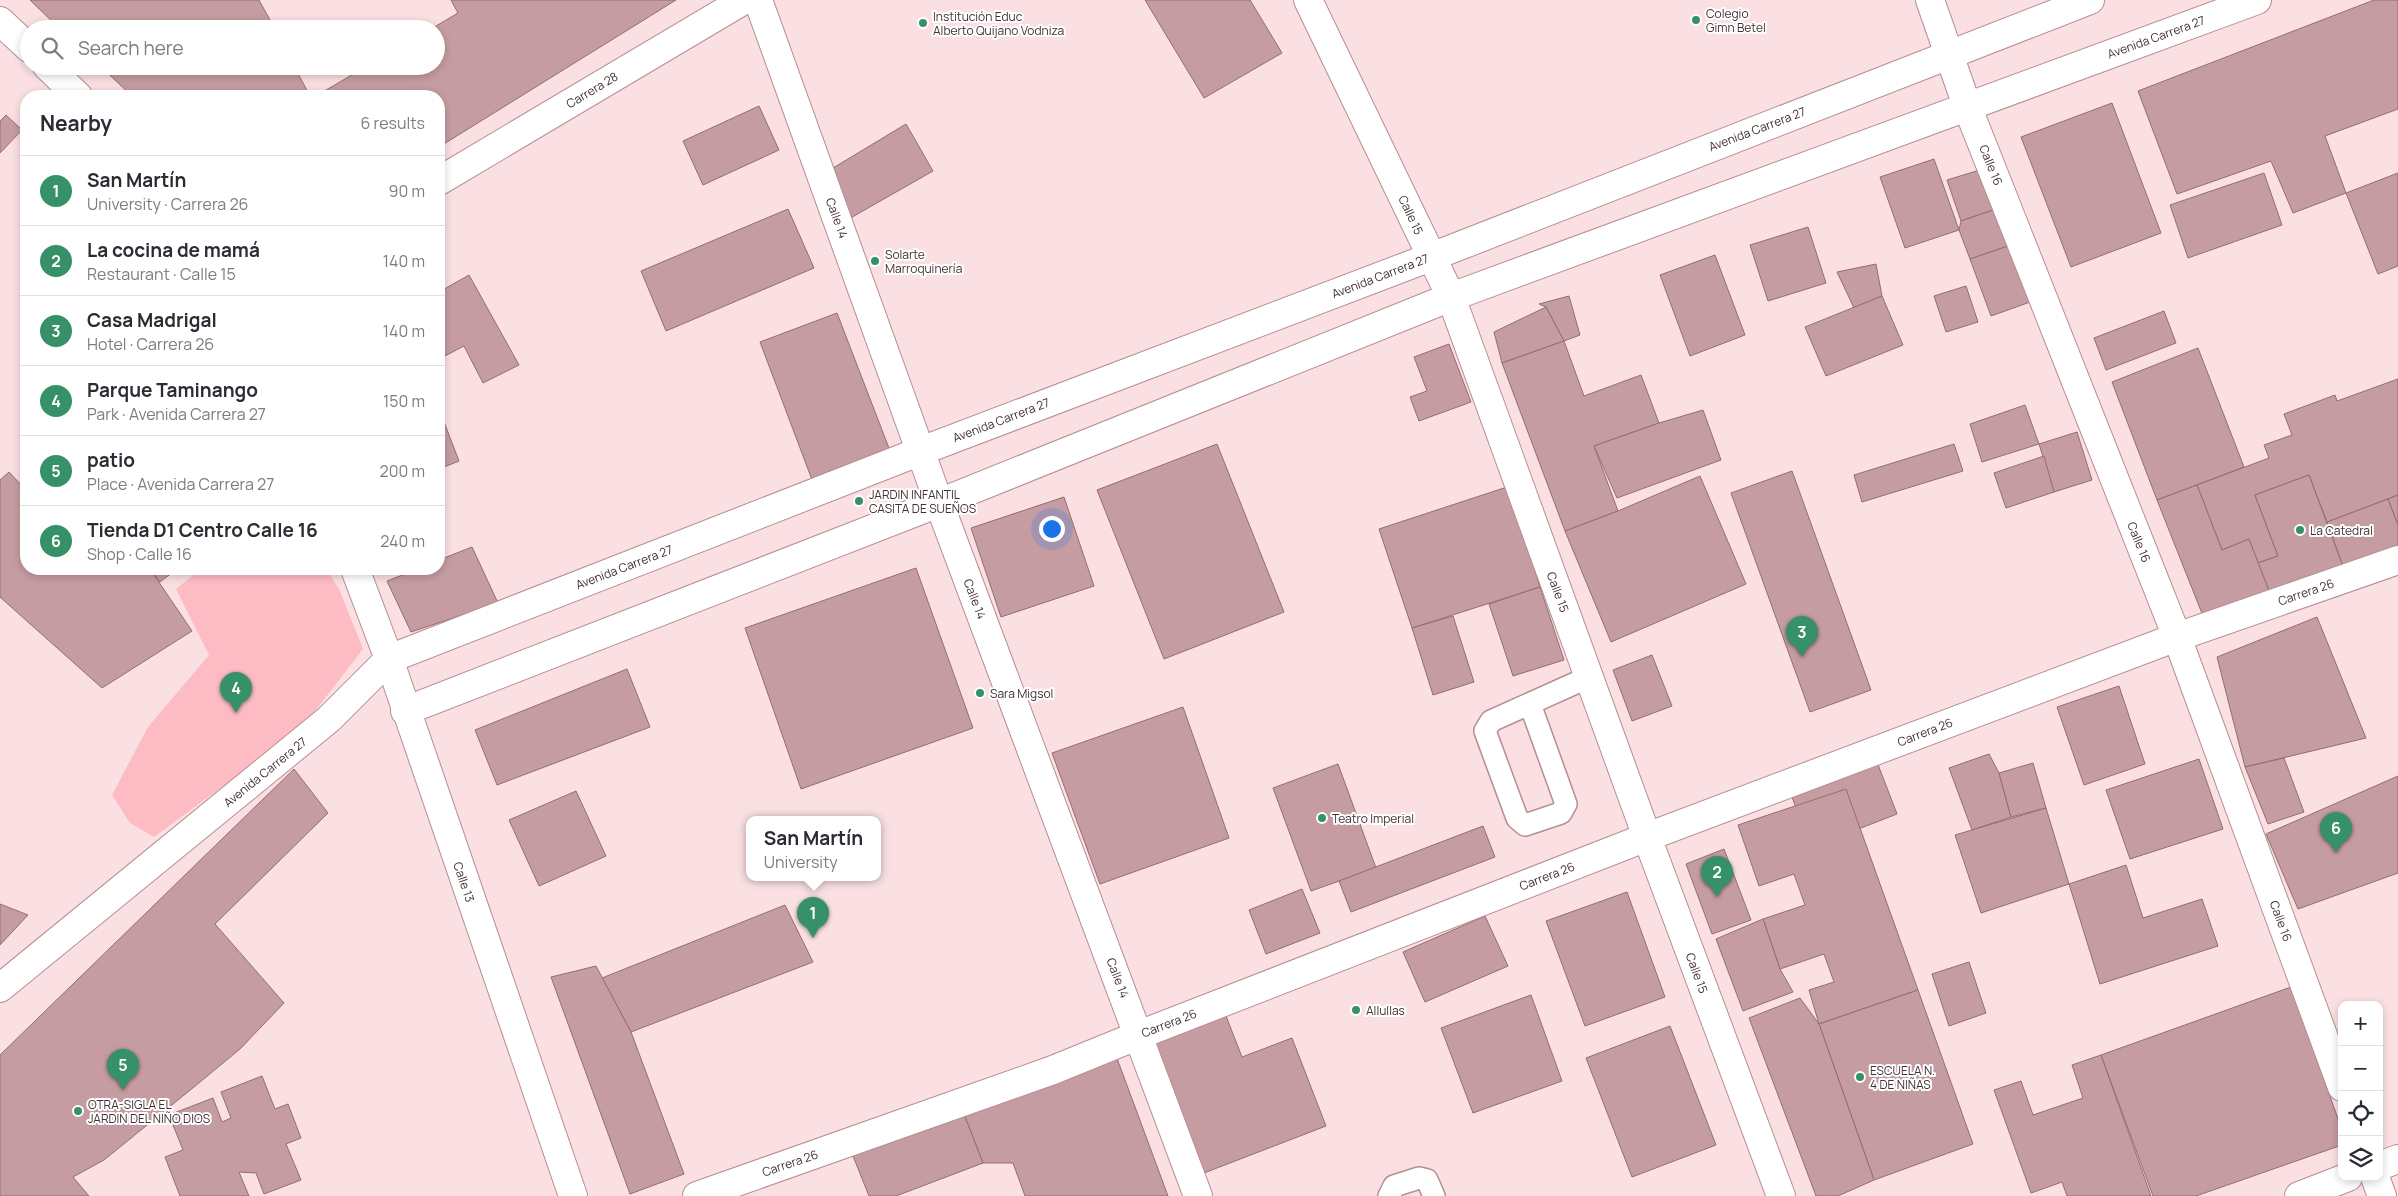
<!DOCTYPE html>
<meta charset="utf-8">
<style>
:root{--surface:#fff;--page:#f7f7f7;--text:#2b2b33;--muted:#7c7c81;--line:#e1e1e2;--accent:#369168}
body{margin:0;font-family:Manrope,sans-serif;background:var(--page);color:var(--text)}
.controls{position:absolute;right:15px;bottom:15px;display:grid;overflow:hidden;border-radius:10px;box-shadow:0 2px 8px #0003}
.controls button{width:45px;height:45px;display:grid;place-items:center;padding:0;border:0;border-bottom:1px solid var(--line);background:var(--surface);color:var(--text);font:25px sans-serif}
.you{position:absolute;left:1051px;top:528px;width:18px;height:18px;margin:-12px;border:4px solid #fff;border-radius:50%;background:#1a73e8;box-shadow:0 0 0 8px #1a73e833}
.badge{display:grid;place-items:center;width:32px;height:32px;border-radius:50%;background:var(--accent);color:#fff;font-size:16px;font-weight:700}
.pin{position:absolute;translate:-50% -41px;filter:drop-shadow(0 1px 2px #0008)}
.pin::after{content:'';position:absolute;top:26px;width:18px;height:15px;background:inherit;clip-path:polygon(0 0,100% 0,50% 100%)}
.popup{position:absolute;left:746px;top:816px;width:135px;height:65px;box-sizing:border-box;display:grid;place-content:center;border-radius:10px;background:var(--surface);filter:drop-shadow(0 1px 4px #0005);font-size:16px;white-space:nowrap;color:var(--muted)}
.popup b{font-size:19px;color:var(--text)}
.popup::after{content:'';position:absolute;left:50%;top:100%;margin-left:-10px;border:10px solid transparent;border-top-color:var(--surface)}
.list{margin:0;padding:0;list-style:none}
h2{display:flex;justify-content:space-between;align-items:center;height:65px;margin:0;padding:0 20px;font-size:21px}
h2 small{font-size:16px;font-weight:400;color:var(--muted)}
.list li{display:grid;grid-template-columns:32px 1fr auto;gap:15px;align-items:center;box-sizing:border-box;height:70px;padding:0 20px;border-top:1px solid var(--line)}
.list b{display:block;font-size:19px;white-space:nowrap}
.list p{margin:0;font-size:16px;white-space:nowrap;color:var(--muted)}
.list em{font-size:16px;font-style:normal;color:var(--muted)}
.icon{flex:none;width:28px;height:28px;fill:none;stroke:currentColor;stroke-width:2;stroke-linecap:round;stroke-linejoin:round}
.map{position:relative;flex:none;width:2398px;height:1196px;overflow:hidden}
.search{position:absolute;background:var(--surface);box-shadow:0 2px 8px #0003;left:20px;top:20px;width:425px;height:55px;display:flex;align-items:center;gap:12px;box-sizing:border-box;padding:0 18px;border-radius:28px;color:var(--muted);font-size:19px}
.panel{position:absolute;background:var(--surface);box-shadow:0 2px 8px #0003;left:20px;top:90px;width:425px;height:485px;border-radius:20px}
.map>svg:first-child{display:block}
.green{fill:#fdbcc4}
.building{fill:#c59ca1;stroke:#936d72}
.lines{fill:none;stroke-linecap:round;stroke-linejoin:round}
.lane-casing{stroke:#b68d92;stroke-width:24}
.street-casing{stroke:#b68d92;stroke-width:30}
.secondary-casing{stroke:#b68d92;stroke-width:30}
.lane{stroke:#fff;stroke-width:21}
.street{stroke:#fff;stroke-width:28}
.secondary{stroke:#fff;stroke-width:28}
.poi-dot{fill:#369168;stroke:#fff;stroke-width:2}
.labels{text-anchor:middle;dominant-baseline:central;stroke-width:4;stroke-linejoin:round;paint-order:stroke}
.poi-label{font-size:12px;fill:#423133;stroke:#fff;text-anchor:start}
.street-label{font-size:12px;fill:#423133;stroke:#fff}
</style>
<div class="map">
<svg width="2398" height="1196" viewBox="0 0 2398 1196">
<rect width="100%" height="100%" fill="#fae0e2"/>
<polygon class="green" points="201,569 326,569 339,589 363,649 302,728 154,837 130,823 112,795 148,727 209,655 176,589"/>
<g class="building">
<polygon points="30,0 259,0 275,29 60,29"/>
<polygon points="451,0 676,0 439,147 439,96 316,96 367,66 436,66 436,29 431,29 458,13"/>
<polygon points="1145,0 1250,0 1282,53 1204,98"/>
<polygon points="2374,0 2398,0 2398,109 2325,136 2346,193 2293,213 2271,161 2177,194 2138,91"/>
<polygon points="100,66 294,66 310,96 132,96"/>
<polygon points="2112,103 2161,233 2071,267 2021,137"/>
<polygon points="759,106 779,150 703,185 683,141"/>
<polygon points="6,115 22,130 0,153 0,121"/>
<polygon points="906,124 933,171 847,220 828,171"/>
<polygon points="1934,159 1959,230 1905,248 1880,177"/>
<polygon points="1983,169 1996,209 1961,221 1947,180"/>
<polygon points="2264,173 2282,225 2188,258 2170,205"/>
<polygon points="2398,173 2398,266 2378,274 2346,193"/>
<polygon points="788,209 814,268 666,331 641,271"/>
<polygon points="1996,209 2011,245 1970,259 1959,230 1961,221"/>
<polygon points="1808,227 1826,283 1768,301 1750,245"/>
<polygon points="2011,245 2033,301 1991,316 1970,259"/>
<polygon points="1715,255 1745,335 1690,356 1660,275"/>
<polygon points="1876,264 1882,296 1854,308 1837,272"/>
<polygon points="469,275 519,365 483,383 464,346 441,358 439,353 439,292"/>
<polygon points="1966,286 1978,322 1946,332 1934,296"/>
<polygon points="1569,296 1580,335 1564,341 1546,307 1539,304"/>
<polygon points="1882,296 1903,345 1826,376 1805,327"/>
<polygon points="1546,307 1564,341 1502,363 1494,332"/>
<polygon points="2164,311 2176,343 2106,370 2094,338"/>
<polygon points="837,313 892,456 814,485 760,342"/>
<polygon points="1564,341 1584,396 1641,375 1659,423 1594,446 1618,511 1565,531 1502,363"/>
<polygon points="1449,344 1471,402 1419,421 1410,397 1427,391 1414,357"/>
<polygon points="2198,348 2244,467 2157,500 2112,382"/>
<polygon points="2398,379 2398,495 2327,522 2309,475 2255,495 2278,556 2258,563 2249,539 2222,550 2197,485 2269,458 2264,445 2292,435 2284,414 2335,395 2337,401"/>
<polygon points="2025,405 2039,444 1982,462 1970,424"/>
<polygon points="439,409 459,461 439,469"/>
<polygon points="1703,410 1721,460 1617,498 1594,446 1659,423"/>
<polygon points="2077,432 2092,480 2054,492 2039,444"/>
<polygon points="1217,444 1284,612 1164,659 1097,490"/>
<polygon points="1954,444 1963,471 1862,502 1854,475"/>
<polygon points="2044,456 2054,492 2006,508 1994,473"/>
<polygon points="1792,471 1871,690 1810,712 1731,493"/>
<polygon points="9,472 26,490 26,569 150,569 192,631 102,688 0,597 0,480"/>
<polygon points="2309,475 2344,569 2271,596 2258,563 2278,556 2255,495"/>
<polygon points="1700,476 1746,584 1611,642 1565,531 1618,511"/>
<polygon points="2197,485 2222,550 2249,539 2271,596 2205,621 2157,500"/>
<polygon points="1510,486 1540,587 1412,628 1379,529"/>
<polygon points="2398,495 2398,525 2388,499"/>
<polygon points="1064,497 1094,586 1001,617 971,528"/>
<polygon points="2388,499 2398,525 2398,549 2344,569 2327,522"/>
<polygon points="472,547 498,603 411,632 387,581 418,569 439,569 439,560"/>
<polygon points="916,568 973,728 801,789 745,628"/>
<polygon points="150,569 177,569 160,582"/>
<polygon points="1540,587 1564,660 1513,676 1489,604"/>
<polygon points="1453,616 1474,682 1433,695 1412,628"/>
<polygon points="2317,617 2366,738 2245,767 2217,657"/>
<polygon points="1652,655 1672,706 1632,721 1613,670"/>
<polygon points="627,669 650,727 497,785 475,730"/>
<polygon points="2119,686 2145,764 2084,785 2057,707"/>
<polygon points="1183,707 1229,838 1100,884 1052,753"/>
<polygon points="1989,754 1999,773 2011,817 1972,830 1949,768"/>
<polygon points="2284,758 2304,812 2268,824 2245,767"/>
<polygon points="2199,759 2223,829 2130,859 2106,790"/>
<polygon points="1877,762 1897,814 1812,847 1791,795"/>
<polygon points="2033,763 2046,808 2011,817 1999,773"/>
<polygon points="1338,764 1376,868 1311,891 1273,788"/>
<polygon points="294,769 328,813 215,924 284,1003 240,1049 194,1087 104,1160 73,1177 89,1196 0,1196 0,1055"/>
<polygon points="2398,776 2398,873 2298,909 2266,834"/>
<polygon points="1846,789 1918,990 1819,1024 1809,990 1834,982 1824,954 1780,969 1763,919 1805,905 1794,874 1759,886 1738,825"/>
<polygon points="576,791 606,856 539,886 509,820"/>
<polygon points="2046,808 2069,884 1981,913 1955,835"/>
<polygon points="1483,826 1495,857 1351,912 1339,881"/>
<polygon points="1724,849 1751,920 1712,934 1686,864"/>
<polygon points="2126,865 2143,918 2202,899 2218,946 2100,984 2069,884"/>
<polygon points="1302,889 1320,933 1266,954 1249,910"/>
<polygon points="1627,892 1665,997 1585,1026 1546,921"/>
<polygon points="0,904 28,915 0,945"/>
<polygon points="785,905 813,962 631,1032 602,978"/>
<polygon points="1485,916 1508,966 1425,1002 1403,952"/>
<polygon points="1763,919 1780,969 1793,992 1743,1011 1716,939"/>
<polygon points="1969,962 1986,1013 1949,1026 1932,974"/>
<polygon points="596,966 631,1032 684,1174 630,1194 551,977"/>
<polygon points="2291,987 2342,1130 2342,1145 2196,1196 2153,1196 2101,1055"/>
<polygon points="1918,990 1973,1144 1874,1180 1819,1024"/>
<polygon points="1531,995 1562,1081 1473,1113 1441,1028"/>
<polygon points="1800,998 1819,1024 1874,1180 1838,1196 1816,1196 1749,1018"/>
<polygon points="1226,1016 1242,1057 1292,1038 1326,1126 1204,1173 1154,1043"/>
<polygon points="1670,1026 1716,1145 1632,1177 1586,1058"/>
<polygon points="1115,1053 1168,1196 1025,1196 1013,1163 983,1163 962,1109"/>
<polygon points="2101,1055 2151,1196 2067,1196 2062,1182 2031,1193 1994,1090 2021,1081 2033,1115 2083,1098 2072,1065"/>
<polygon points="262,1076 275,1109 288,1104 301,1138 286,1144 301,1180 264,1194 256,1173 239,1172 249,1196 180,1196 165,1157 183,1150 169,1115 213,1098 222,1122 231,1118 221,1092"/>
<polygon points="962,1109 983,1163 896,1196 869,1196 851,1151"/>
</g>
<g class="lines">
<defs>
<g id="lane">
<polyline points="1530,704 1566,804 1561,813 1525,825 1517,818 1485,731 1491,721 1589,677"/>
<polyline points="1389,1196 1394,1186 1419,1178 1427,1180 1434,1196"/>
</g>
<g id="street">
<polyline points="758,0 939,503 1198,1196"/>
<polyline points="0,21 29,48"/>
<polyline points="47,66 78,96"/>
<polyline points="439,181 744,0"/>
<polyline points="355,569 389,659 573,1196"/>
<polyline points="2379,1166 2398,1159"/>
<polyline points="697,1196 1053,1070 1139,1035 1647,837 2177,637 2398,560"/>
<polyline points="2299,1196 2348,1177"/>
</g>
<g id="secondary">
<polyline points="1308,0 1451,297 1647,837 1781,1196"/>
<polyline points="1930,0 1967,106 2177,637 2342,1087"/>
<polyline points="405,711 939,503 1451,297 2257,0"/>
<polyline points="0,988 329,719 389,659 921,451 1431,257 2090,0"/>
<polyline points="2375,1177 2382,1196"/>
</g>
</defs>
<use href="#lane" class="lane-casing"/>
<use href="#street" class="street-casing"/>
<use href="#secondary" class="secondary-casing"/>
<use href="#lane" class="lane"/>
<use href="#street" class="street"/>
<use href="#secondary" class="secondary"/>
</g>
<g class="poi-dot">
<circle cx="1696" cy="20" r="5"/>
<circle cx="923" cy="23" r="5"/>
<circle cx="875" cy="261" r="5"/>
<circle cx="859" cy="501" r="5"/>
<circle cx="2300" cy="530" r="5"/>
<circle cx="980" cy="693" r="5"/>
<circle cx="1322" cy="818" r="5"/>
<circle cx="1356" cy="1010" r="5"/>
<circle cx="1860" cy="1077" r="5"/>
<circle cx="78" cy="1111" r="5"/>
</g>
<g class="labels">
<g class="poi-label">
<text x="1706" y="13">Colegio<tspan x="1706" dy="14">Gimn Betel</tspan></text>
<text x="933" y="16">Institución Educ<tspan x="933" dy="14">Alberto Quijano Vodniza</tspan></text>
<text x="885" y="254">Solarte<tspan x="885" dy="14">Marroquinería</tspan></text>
<text x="869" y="494">JARDIN INFANTIL<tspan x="869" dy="14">CASITA DE SUEÑOS</tspan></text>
<text x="2310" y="530">La Catedral</text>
<text x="990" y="693">Sara Migsol</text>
<text x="1332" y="818">Teatro Imperial</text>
<text x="1366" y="1010">Allullas</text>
<text x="1870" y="1070">ESCUELA N.<tspan x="1870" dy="14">4 DE NIÑAS</tspan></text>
<text x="88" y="1104">OTRA-SIGLA EL<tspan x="88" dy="14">JARDIN DEL NIÑO DIOS</tspan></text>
</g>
<g class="street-label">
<text transform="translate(2156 37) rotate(-20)">Avenida Carrera 27</text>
<text transform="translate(592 90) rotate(-31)">Carrera 28</text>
<text transform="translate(1757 129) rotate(-21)">Avenida Carrera 27</text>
<text transform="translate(1991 165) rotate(68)">Calle 16</text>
<text transform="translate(1411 215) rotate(65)">Calle 15</text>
<text transform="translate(837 218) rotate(70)">Calle 14</text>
<text transform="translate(1380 276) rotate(-21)">Avenida Carrera 27</text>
<text transform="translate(1001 420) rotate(-21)">Avenida Carrera 27</text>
<text transform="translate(2139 542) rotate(68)">Calle 16</text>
<text transform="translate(624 567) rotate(-21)">Avenida Carrera 27</text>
<text transform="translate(1558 592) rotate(70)">Calle 15</text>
<text transform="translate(2306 592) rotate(-19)">Carrera 26</text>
<text transform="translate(975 599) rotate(69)">Calle 14</text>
<text transform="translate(1925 732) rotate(-21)">Carrera 26</text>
<text transform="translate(265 772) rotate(-39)">Avenida Carrera 27</text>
<text transform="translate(1547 876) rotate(-21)">Carrera 26</text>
<text transform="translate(464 882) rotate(71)">Calle 13</text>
<text transform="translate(2281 921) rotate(70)">Calle 16</text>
<text transform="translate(1697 973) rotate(70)">Calle 15</text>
<text transform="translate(1118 978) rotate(69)">Calle 14</text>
<text transform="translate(1169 1023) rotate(-21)">Carrera 26</text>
<text transform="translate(790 1163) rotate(-19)">Carrera 26</text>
</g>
</g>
</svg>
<div class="controls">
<button>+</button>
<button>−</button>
<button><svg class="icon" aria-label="locate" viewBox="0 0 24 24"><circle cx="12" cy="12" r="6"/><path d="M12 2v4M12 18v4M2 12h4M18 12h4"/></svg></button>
<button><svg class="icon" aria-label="layers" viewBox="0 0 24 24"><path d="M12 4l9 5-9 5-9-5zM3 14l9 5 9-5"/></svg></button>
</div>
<div class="you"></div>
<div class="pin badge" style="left:813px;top:938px">1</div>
<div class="popup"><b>San Martín</b>University</div>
<div class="pin badge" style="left:1717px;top:897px">2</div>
<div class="pin badge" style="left:1802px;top:657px">3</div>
<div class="pin badge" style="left:236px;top:713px">4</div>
<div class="pin badge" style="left:123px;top:1090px">5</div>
<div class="pin badge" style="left:2336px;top:853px">6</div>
<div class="search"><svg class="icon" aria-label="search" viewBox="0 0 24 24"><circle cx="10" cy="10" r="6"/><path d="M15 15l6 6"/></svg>Search here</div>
<section class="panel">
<h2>Nearby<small>6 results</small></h2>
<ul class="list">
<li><span class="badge">1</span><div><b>San Martín</b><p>University · Carrera 26</p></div><em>90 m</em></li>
<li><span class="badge">2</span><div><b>La cocina de mamá</b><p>Restaurant · Calle 15</p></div><em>140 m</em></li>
<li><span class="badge">3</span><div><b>Casa Madrigal</b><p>Hotel · Carrera 26</p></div><em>140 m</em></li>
<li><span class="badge">4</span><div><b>Parque Taminango</b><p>Park · Avenida Carrera 27</p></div><em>150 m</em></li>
<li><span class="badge">5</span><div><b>patio</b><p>Place · Avenida Carrera 27</p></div><em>200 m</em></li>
<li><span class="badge">6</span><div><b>Tienda D1 Centro Calle 16</b><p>Shop · Calle 16</p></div><em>240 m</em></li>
</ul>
</section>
</div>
